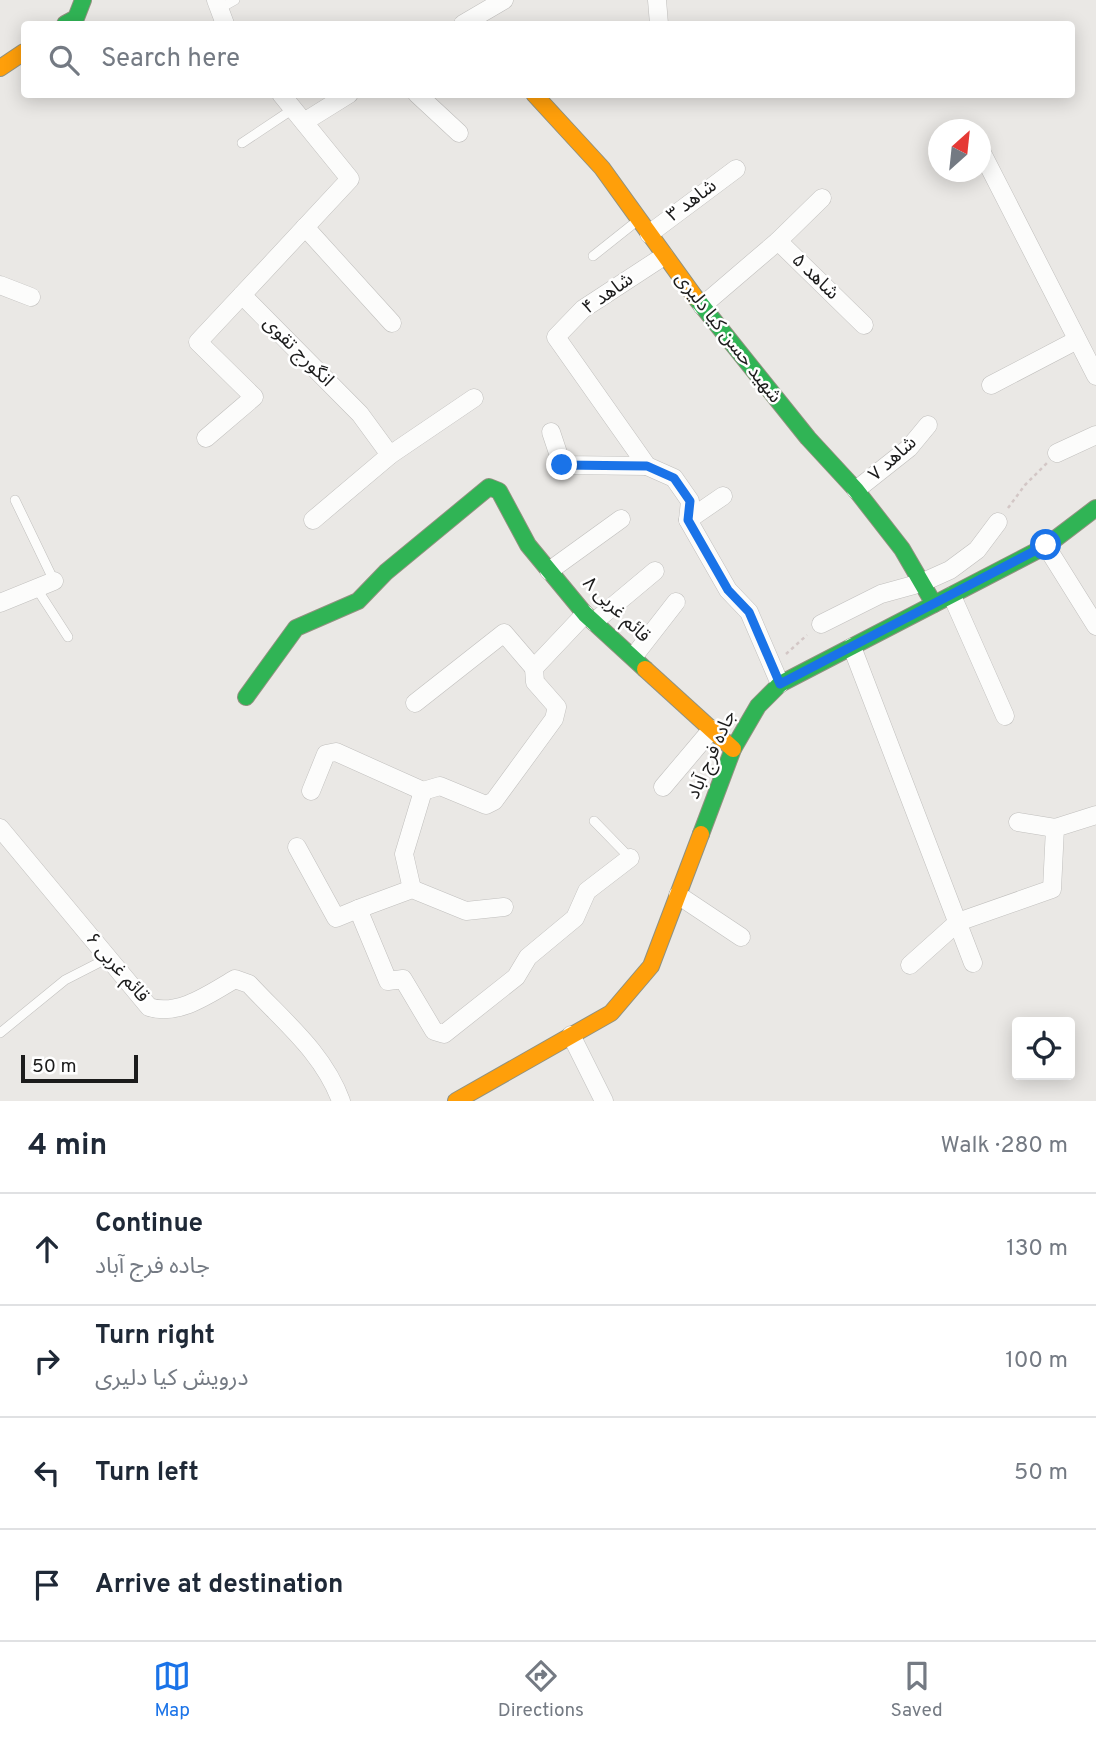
<!DOCTYPE html>
<meta charset="utf-8">
<style>
:root{--surface:#fff;--page:#f6f6f7;--text:#1f2937;--muted:#747a83;--line:#e0e1e3;--accent:#1a73e8}
body{margin:0;font-family:Overpass,"Noto Sans Arabic",sans-serif;background:var(--page);color:var(--text)}
.controls{position:absolute;right:21px;bottom:21px;display:grid;overflow:hidden;border-radius:7px;box-shadow:0 4px 18px #0003}
.controls button{width:63px;height:63px;display:grid;place-items:center;padding:0;border:0;border-bottom:2px solid var(--line);background:var(--surface);color:var(--text);font:35px sans-serif}
.compass{position:absolute;left:928px;top:119px;width:63px;height:63px;border-radius:50%;background:var(--surface);box-shadow:0 4px 18px #0003;rotate:27deg}
.scale{position:absolute;left:21px;bottom:18px;width:117px;box-sizing:border-box;padding-left:7px;border:4px solid #1c1c1c;border-top:0;font-size:19px;line-height:24px;white-space:nowrap;color:#1c1c1c;-webkit-text-stroke:5px #fff;paint-order:stroke}
.stop{position:absolute;width:21px;height:21px;margin:-16px;border:5px solid #1a73e8;border-radius:50%;background:#fff}
.stop.end{background:#1a73e8;border-color:#fff;box-shadow:0 2px 7px #0008}
.list{margin:0;padding:0;list-style:none}
h2{display:flex;justify-content:space-between;align-items:center;height:91px;margin:0;padding:0 28px;font-size:30px}
h2 small{font-size:23px;font-weight:400;color:var(--muted)}
.list li{display:grid;grid-template-columns:46px 1fr auto;gap:21px;align-items:center;box-sizing:border-box;height:112px;padding:0 28px;border-top:2px solid var(--line)}
.list b{display:block;font-size:26px;white-space:nowrap}
.list p{margin:0;font-size:23px;white-space:nowrap;color:var(--muted)}
.list em{font-size:23px;font-style:normal;color:var(--muted)}
.icon{flex:none;width:38px;height:38px;fill:none;stroke:currentColor;stroke-width:2;stroke-linecap:round;stroke-linejoin:round}
.map{position:relative;flex:none;width:1096px;height:1101px;overflow:hidden}
.search{position:absolute;background:var(--surface);box-shadow:0 4px 18px #0003;left:21px;right:21px;top:21px;height:77px;display:flex;align-items:center;gap:18px;box-sizing:border-box;padding:0 24px;border-radius:7px;color:var(--muted);font-size:26px}
.sheet{height:539px;background:var(--surface)}
nav{display:flex;justify-content:space-around;align-items:center;box-sizing:border-box;height:98px;border-top:2px solid var(--line);background:var(--surface);font-size:19px;color:var(--muted)}
nav a{display:grid;justify-items:center;gap:4px}
nav .on{color:var(--accent)}
.map>svg:first-child{display:block}
.lines{fill:none;stroke-linecap:round;stroke-linejoin:round}
.lane-casing{stroke:#c0bfbd;stroke-width:10}
.street-casing{stroke:#c0bfbd;stroke-width:19}
.fast-casing{stroke:#90917f;stroke-width:18}
.slow-casing{stroke:#90917f;stroke-width:18}
.path{stroke:#d3c7c6;stroke-width:2.5;stroke-dasharray:3.5 3.5;stroke-linecap:butt}
.lane{stroke:#fcfcfb;stroke-width:9}
.street{stroke:#fcfcfb;stroke-width:18}
.fast{stroke:#30b455;stroke-width:16}
.slow{stroke:#ff9f0a;stroke-width:16}
.route{stroke:#1a73e8;stroke-width:9}
.labels{text-anchor:middle;dominant-baseline:central;stroke-width:5;stroke-linejoin:round;paint-order:stroke}
.street-label{font-size:19px;fill:#1c1c1c;stroke:#fff}
</style>
<div class="map">
<svg width="1096" height="1101" viewBox="0 0 1096 1101">
<rect width="100%" height="100%" fill="#eae8e5"/>
<g class="lines">
<defs>
<g id="lane">
<polyline points="219,9 235,0"/>
<polyline points="242,143 293,109"/>
<polyline points="593,256 637,221"/>
<polyline points="15,500 54,581"/>
<polyline points="37,589 68,637"/>
<polyline points="594,821 630,858"/>
<polyline points="0,1033 65,980 108,958"/>
</g>
<g id="street">
<polyline points="216,0 225,24"/>
<polyline points="657,0 659,24"/>
<polyline points="463,24 504,0"/>
<polyline points="281,94 350,179 242,295 360,414 390,455 474,398"/>
<polyline points="417,94 459,133"/>
<polyline points="304,122 349,94"/>
<polyline points="981,151 1096,376"/>
<polyline points="305,227 392,323"/>
<polyline points="649,234 736,169"/>
<polyline points="778,241 822,198"/>
<polyline points="664,256 583,309 556,337 647,466 674,478 690,501 688,520 728,590 749,612 780,684"/>
<polyline points="0,285 31,297"/>
<polyline points="702,306 778,241 864,325"/>
<polyline points="991,385 1077,340"/>
<polyline points="551,432 562,465 647,466"/>
<polyline points="206,438 254,397 198,342 242,295"/>
<polyline points="1057,453 1096,435"/>
<polyline points="856,490 909,448 928,425"/>
<polyline points="313,520 390,455"/>
<polyline points="688,520 723,496"/>
<polyline points="1046,546 1096,626"/>
<polyline points="549,571 621,519"/>
<polyline points="952,596 1005,716"/>
<polyline points="0,603 54,581"/>
<polyline points="594,622 655,571"/>
<polyline points="821,624 881,594 921,583 950,570 977,550 998,522"/>
<polyline points="852,647 973,963"/>
<polyline points="634,656 676,602"/>
<polyline points="415,703 504,633 534,668"/>
<polyline points="663,787 712,729"/>
<polyline points="311,791 326,754 336,752 423,791"/>
<polyline points="1018,822 1055,828"/>
<path d="M 0,828 L 149,1007 C 178,1017 211,993 235,979 L 249,984 C 283,1021 323,1052 341,1101"/>
<polyline points="297,847 336,918 358,909"/>
<polyline points="412,889 404,854 423,791 440,786 486,805 494,801 554,719 557,707 535,682 534,668 585,614"/>
<polyline points="678,895 741,937"/>
<polyline points="504,907 466,911 412,889 358,909 388,981 403,979 434,1031 444,1034 516,977 528,957 575,918 587,891 630,858"/>
<polyline points="910,965 958,922 1052,889 1055,828 1096,815"/>
<polyline points="571,1035 604,1101"/>
</g>
<g id="fast">
<polyline points="65,24 76,18 83,0"/>
<polyline points="695,297 808,438 856,490 902,549 934,604"/>
<polyline points="246,697 296,628 358,601 386,572 489,487 499,491 528,545 585,614 645,669"/>
<polyline points="701,834 733,749 758,706 780,684 1046,546 1096,508"/>
</g>
<g id="slow">
<polyline points="0,68 24,52"/>
<polyline points="534,94 602,168 695,297"/>
<polyline points="645,669 733,749"/>
<polyline points="456,1101 611,1013 651,966 701,834"/>
</g>
</defs>
<use href="#lane" class="lane-casing"/>
<use href="#street" class="street-casing"/>
<use href="#fast" class="fast-casing"/>
<use href="#slow" class="slow-casing"/>
<g class="path">
<polyline points="1008,508 1025,485 1047,463"/>
<polyline points="786,654 807,635"/>
</g>
<use href="#lane" class="lane"/>
<use href="#street" class="street"/>
<use href="#fast" class="fast"/>
<use href="#slow" class="slow"/>
</g>
<g class="lines">
<polyline class="route" points="562,465 647,466 674,478 690,501 688,520 728,590 749,612 780,684 1046,545"/>
</g>
<g class="labels">
<g class="street-label">
<text transform="translate(692 201) rotate(-37)">شاهد ۳</text>
<text transform="translate(815 277) rotate(44)">شاهد ۵</text>
<text transform="translate(608 294) rotate(-35)">شاهد ۴</text>
<text transform="translate(728 338) rotate(52)">شهید حسن کیا دلیری</text>
<text transform="translate(298 352) rotate(45)">انگورج تقوی</text>
<text transform="translate(893 459) rotate(-42)">شاهد ۷</text>
<text transform="translate(616 610) rotate(44)">قائم غربی ۸</text>
<text transform="translate(712 755) rotate(-66)">جاده فرج آباد</text>
<text transform="translate(117 968) rotate(49)">قائم غربی ۶</text>
</g>
</g>
</svg>
<div class="controls">
<button><svg class="icon" aria-label="locate" viewBox="0 0 24 24"><circle cx="12" cy="12" r="6"/><path d="M12 2v4M12 18v4M2 12h4M18 12h4"/></svg></button>
</div>
<svg class="compass" viewBox="-18 -18 36 36"><path d="M0-13l5 13h-10z" fill="#e53935"/><path d="M0 13l5-13h-10z" fill="#747a83"/></svg>
<div class="scale">50 m</div>
<div class="stop" style="left:1046px;top:545px"></div>
<div class="stop end" style="left:562px;top:465px"></div>
<div class="search"><svg class="icon" aria-label="search" viewBox="0 0 24 24"><circle cx="10" cy="10" r="6"/><path d="M15 15l6 6"/></svg>Search here</div>
</div>
<section class="sheet">
<h2>4 min<small>Walk · 280 m</small></h2>
<ul class="list">
<li><svg class="icon" aria-label="ahead" viewBox="0 0 24 24"><path d="M12 20V5M6 11l6-6 6 6"/></svg><div><b>Continue</b><p>جاده فرج آباد</p></div><em>130 m</em></li>
<li><svg class="icon" aria-label="right" viewBox="0 0 24 24"><path d="M7 20v-9h11M14 6l5 5-5 5"/></svg><div><b>Turn right</b><p>درویش کیا دلیری</p></div><em>100 m</em></li>
<li><svg class="icon" aria-label="left" viewBox="0 0 24 24"><path d="M17 20v-9H6M10 6l-5 5 5 5"/></svg><div><b>Turn left</b></div><em>50 m</em></li>
<li><svg class="icon" aria-label="arrive" viewBox="0 0 24 24"><path d="M6 21V4h12l-3 4 3 4H6"/></svg><div><b>Arrive at destination</b></div></li>
</ul>
</section>
<nav>
<a class="on"><svg class="icon" aria-label="map" viewBox="0 0 24 24"><path d="M3 6l6-2 6 2 6-2v14l-6 2-6-2-6 2zM9 4v14M15 6v14"/></svg>Map</a>
<a><svg class="icon" aria-label="directions" viewBox="0 0 24 24"><path d="M12 3l9 9-9 9-9-9zM9 14v-3h6M13 9l2 2-2 2"/></svg>Directions</a>
<a><svg class="icon" aria-label="saved" viewBox="0 0 24 24"><path d="M7 4h10v16l-5-4-5 4z"/></svg>Saved</a>
</nav>
